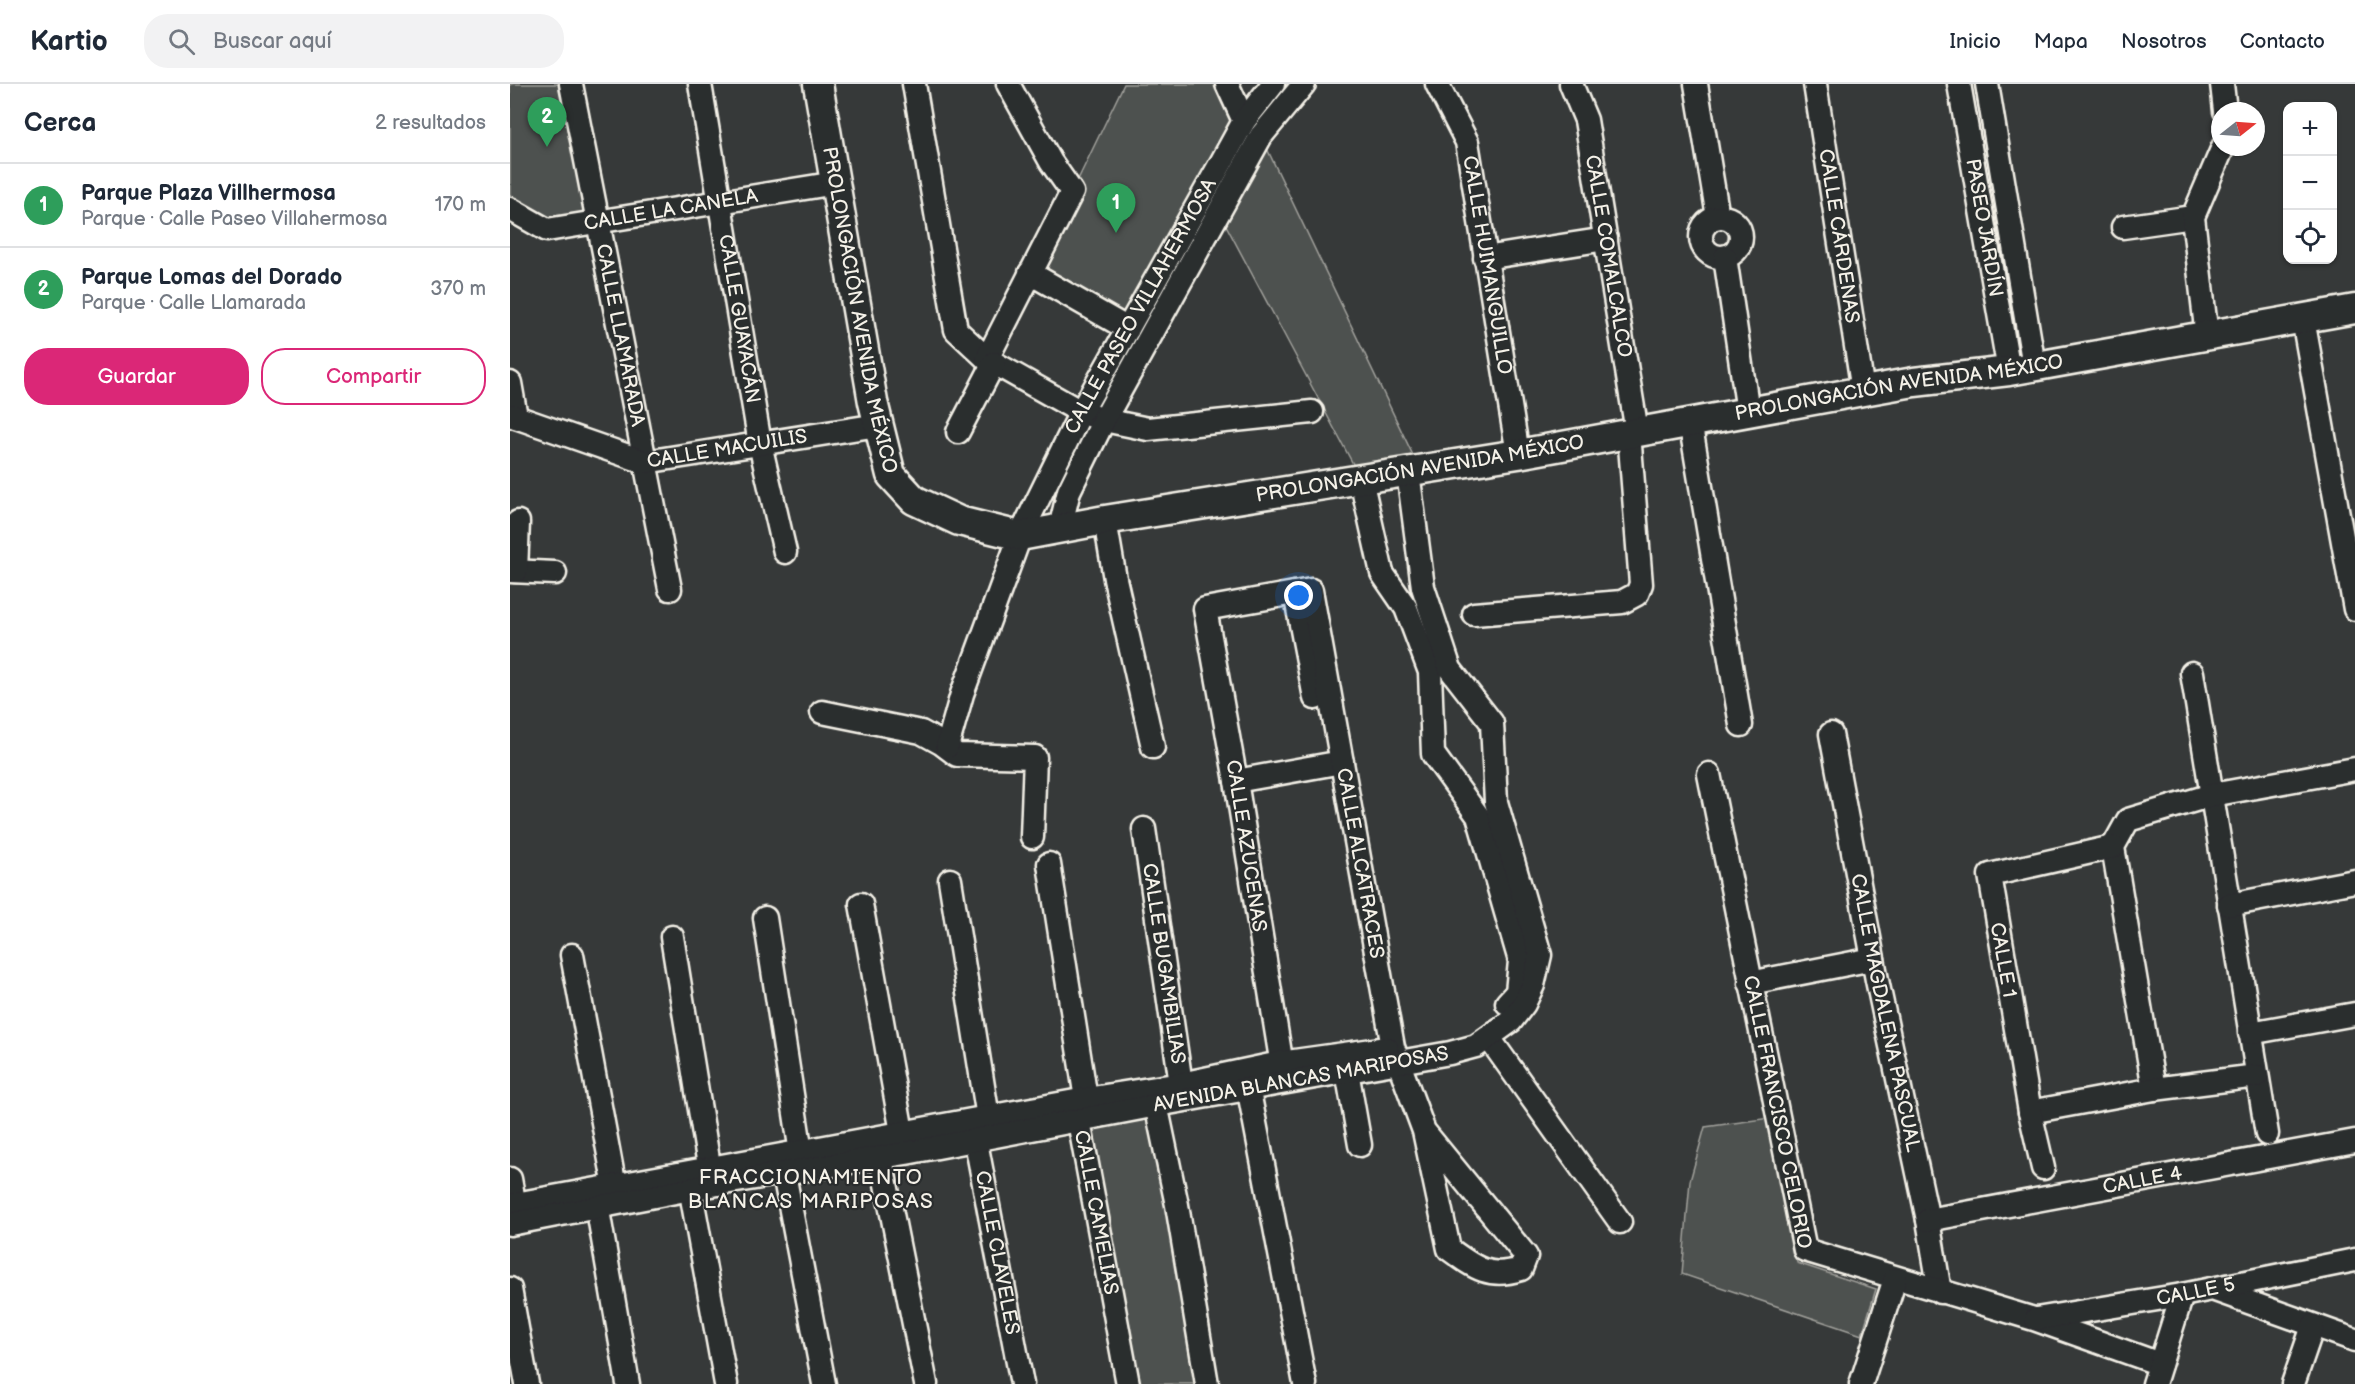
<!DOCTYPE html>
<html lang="es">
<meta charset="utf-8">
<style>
:root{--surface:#fff;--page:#f2f2f3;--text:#1f2937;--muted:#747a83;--line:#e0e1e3;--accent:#db2777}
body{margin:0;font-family:"Balsamiq Sans",sans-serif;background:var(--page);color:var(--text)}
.controls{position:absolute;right:18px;top:18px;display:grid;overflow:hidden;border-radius:12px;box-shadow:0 2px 4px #0004}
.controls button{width:54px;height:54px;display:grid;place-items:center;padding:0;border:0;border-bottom:2px solid var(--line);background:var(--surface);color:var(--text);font:30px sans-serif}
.compass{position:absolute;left:1701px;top:18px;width:54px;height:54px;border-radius:50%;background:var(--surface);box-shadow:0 2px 4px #0004;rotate:73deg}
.you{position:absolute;left:789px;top:512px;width:21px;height:21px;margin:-15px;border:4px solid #fff;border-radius:50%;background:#1a73e8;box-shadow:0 0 0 9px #1a73e833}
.badge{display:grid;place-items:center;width:39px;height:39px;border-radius:50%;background:var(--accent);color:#fff;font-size:20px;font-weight:700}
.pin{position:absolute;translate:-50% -50px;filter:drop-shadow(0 2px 3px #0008)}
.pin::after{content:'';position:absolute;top:32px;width:21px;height:18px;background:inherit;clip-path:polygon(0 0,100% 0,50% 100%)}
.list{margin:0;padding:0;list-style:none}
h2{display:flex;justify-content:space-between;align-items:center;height:78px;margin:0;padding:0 24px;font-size:26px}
h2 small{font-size:20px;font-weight:400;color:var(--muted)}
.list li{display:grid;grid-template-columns:39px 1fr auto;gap:18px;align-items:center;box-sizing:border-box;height:84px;padding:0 24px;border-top:2px solid var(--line)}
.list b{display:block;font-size:22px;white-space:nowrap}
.list p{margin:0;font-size:20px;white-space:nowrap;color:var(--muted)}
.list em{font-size:20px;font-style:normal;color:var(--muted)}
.actions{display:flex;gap:12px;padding:18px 24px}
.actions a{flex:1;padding:14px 0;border:2px solid var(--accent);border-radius:24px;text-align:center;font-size:21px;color:var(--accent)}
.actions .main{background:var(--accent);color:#fff}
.icon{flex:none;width:33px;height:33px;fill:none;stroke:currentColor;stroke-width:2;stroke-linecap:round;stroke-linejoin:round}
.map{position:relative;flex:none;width:1845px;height:1300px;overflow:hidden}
header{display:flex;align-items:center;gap:36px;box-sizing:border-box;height:84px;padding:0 30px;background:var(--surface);border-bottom:2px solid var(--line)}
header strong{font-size:28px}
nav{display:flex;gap:33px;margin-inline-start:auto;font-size:21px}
.search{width:420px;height:54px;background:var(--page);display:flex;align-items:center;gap:15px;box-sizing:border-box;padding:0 21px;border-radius:24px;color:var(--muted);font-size:22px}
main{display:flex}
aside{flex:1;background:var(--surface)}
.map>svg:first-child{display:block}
.green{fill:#4e514f;stroke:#a1a19c;stroke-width:1.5}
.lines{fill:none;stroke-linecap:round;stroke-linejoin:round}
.minor-casing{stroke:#f4f1e8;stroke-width:27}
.major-casing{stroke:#f4f1e8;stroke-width:33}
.minor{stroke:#2a2d2e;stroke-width:22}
.major{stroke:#2a2d2e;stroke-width:28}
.labels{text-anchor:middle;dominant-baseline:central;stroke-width:4.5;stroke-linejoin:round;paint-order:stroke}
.street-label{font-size:20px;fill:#f4f1e8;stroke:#2a2d2e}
.neighbourhood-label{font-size:21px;letter-spacing:1.5px;fill:#f4f1e8;stroke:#2a2d2e}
</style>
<header>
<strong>Kartio</strong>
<div class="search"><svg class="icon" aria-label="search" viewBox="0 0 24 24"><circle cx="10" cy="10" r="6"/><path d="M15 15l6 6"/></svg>Buscar aquí</div>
<nav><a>Inicio</a><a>Mapa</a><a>Nosotros</a><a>Contacto</a></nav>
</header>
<main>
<aside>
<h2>Cerca<small>2 resultados</small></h2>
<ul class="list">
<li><span class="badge" style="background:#2e9e5b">1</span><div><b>Parque Plaza Villhermosa</b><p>Parque · Calle Paseo Villahermosa</p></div><em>170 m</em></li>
<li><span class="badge" style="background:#2e9e5b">2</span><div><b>Parque Lomas del Dorado</b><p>Parque · Calle Llamarada</p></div><em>370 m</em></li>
</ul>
<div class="actions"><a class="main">Guardar</a><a>Compartir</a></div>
</aside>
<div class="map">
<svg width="1845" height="1300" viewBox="0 0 1845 1300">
<rect width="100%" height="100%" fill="#363939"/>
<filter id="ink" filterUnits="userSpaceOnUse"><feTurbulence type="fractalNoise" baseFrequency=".0167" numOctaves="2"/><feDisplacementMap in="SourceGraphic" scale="12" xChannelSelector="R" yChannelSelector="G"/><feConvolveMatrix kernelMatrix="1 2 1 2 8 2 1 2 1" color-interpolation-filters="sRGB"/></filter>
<g filter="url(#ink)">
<g class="green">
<polygon points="0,0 61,0 88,138 37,146 0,125"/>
<polygon points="614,0 717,0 734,37 618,245 520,189 562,108"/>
<polygon points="751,52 910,386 851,395 709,128"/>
<polygon points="644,1021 693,1300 618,1300 569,1037"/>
<polygon points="1260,1034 1287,1179 1366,1205 1352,1251 1172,1190 1180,1097 1195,1043"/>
</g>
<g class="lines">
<defs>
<g id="minor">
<path id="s1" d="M 61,0 L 160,505"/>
<path id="s2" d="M 190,0 L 250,360 L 275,468"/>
<polyline points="404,0 446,246 477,275 571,328 594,336 638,345 802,328"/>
<polyline points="717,0 734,37"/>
<path id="s3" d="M 927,0 L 957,58 L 1008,370"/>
<path id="s4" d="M 1061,0 L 1076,36 L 1127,348"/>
<polyline points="1186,0 1208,133"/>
<path id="s5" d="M 1305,0 L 1353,307"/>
<path id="s6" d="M 1449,0 L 1499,287"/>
<polyline points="1477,0 1524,282"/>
<polyline points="1712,0 1715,27"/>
<path id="s7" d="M 0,125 L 37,146 L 326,99"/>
<circle cx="1211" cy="153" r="20"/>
<polyline points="1613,143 1683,133"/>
<polyline points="1215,173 1238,328"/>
<polyline points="975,174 1096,155"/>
<polyline points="520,189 618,245"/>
<polyline points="1793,235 1845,525"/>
<polyline points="1697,253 1683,133 1713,63"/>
<polyline points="477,275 562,108 541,78 498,0"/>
<polyline points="0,299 6,333"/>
<path id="s8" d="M 0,331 L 135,378 L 368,341"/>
<polyline points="1180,337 1231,641"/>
<polyline points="448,348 484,279"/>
<polyline points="851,395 872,489 896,524 920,588 923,670 968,732 1010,877 1007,908 997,919"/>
<polyline points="595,436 605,495 643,663"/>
<polyline points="550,444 559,407 594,336 751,52 794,0"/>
<polyline points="0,487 45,489"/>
<polyline points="6,487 8,438"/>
<polyline points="785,509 805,614"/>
<polyline points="964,530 1112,518 1127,510 1131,500 1119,349"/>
<polyline points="1682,589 1757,1050"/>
<polyline points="312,628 411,648 431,659 447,671 525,673 522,753"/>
<path id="s9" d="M 1321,650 L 1367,896 L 1418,1136 L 1430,1208"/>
<path id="s10" d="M 437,663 L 452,610 L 510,452 L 571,328 L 711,79 L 734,37 L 763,0"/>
<path id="s11" d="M 1199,690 L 1295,1166 L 1524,1235 L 1650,1280"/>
<polyline points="726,697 832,678"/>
<path id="s12" d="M 634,745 L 673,1014"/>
<path id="s13" d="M 539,780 L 576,1015 L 569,1037 L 618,1300"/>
<polyline points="440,796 480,1046"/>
<polyline points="351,820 395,1065"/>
<polyline points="1719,821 1845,797"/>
<polyline points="255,834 293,1082"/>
<polyline points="162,853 202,1100"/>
<polyline points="62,871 107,1114"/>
<polyline points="1240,899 1363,875"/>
<polyline points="1740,949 1845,930"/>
<polyline points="979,954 1110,1138"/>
<polyline points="837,987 850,1061"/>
<polyline points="736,992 795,1300"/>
<path id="s14" d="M 774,994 L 726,697 L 695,525 L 801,506 L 883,963 L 914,1047 L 939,1165 C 965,1184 979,1195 1011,1185 L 1016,1172 L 914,1047"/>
<polyline points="1644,1005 1603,763 1618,736 1702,711 1845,685"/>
<polyline points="643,1006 667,1121 697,1300"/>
<polyline points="1520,1028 1644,1005 1747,992"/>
<path id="s15" d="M 463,1042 L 512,1300"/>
<polyline points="368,1060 416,1300"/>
<polyline points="271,1074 314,1300"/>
<polyline points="1533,1084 1520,1028 1480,791 1603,763"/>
<polyline points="178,1092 216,1300"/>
<polyline points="0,1095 7,1134"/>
<polyline points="85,1109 118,1300"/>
<polyline points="0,1121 576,1015 671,1000 770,979 877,964"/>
<path id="s16" d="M 1418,1136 L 1845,1057"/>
<path id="s17" d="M 0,1140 L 196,1102 L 396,1069 L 647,1021 L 940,969 L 966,962 L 1001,937 L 1014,920 L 1023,901 L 1030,871 L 986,718 L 982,639 L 940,585 L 913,503 L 898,388"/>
<polyline points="0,1205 17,1300"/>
<polyline points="1702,1205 1845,1256"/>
<path id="s18" d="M 1526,1235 L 1672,1211 L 1845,1176"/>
<polyline points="1351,1300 1385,1195"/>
<polyline points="1644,1300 1672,1211"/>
<polyline points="1783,1300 1803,1242"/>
</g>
<g id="major">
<path id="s19" d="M 308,0 L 363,318 L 381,391 L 404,416 L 449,437 L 510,452 L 595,436 L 1008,370 L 1353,307 L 1404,298 L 1499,287 L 1845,225"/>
</g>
</defs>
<use href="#minor" class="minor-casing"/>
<use href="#major" class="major-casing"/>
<use href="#minor" class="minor"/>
<use href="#major" class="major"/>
</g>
</g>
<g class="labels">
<g class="street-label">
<text stroke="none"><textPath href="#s7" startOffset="168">CALLE LA CANELA</textPath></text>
<text stroke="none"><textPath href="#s6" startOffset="146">PASEO JARDÍN</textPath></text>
<text stroke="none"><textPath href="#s5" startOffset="154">CALLE CÁRDENAS</textPath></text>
<text stroke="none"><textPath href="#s4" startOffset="177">CALLE COMALCALCO</textPath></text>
<text stroke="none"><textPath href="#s3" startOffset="190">CALLE HUIMANGUILLO</textPath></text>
<text stroke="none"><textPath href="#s10" startOffset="483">CALLE PASEO VILLAHERMOSA</textPath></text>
<text stroke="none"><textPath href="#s19" startOffset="230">PROLONGACIÓN AVENIDA MÉXICO</textPath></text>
<text stroke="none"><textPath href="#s2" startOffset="238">CALLE GUAYACÁN</textPath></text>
<text stroke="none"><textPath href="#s1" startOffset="256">CALLE LLAMARADA</textPath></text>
<text stroke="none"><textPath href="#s19" startOffset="1436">PROLONGACIÓN AVENIDA MÉXICO</textPath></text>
<text stroke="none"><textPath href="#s8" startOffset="226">CALLE MACUILIS</textPath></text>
<text stroke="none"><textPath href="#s19" startOffset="950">PROLONGACIÓN AVENIDA MÉXICO</textPath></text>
<text transform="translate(736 762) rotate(81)">CALLE AZUCENAS</text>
<text stroke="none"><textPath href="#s14" startOffset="861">CALLE ALCATRACES</textPath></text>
<text transform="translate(1493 876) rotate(80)">CALLE 1</text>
<text stroke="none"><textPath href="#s12" startOffset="136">CALLE BUGAMBILIAS</textPath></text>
<text stroke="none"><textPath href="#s9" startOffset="284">CALLE MAGDALENA PASCUAL</textPath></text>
<text stroke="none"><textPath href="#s17" startOffset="804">AVENIDA BLANCAS MARIPOSAS</textPath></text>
<text stroke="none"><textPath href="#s11" startOffset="345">CALLE FRANCISCO CELORIO</textPath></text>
<text stroke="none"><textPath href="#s16" startOffset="218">CALLE 4</textPath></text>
<text stroke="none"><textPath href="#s13" startOffset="354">CALLE CAMELIAS</textPath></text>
<text stroke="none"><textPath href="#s15" startOffset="129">CALLE CLAVELES</textPath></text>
<text stroke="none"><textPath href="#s18" startOffset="162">CALLE 5</textPath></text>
</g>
<g class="neighbourhood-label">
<text x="301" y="1093">FRACCIONAMIENTO<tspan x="301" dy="24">BLANCAS MARIPOSAS</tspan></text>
</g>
</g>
</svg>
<div class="controls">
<button>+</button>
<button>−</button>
<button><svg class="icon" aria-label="locate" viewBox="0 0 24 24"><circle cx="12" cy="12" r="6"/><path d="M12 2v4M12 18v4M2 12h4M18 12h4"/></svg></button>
</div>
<svg class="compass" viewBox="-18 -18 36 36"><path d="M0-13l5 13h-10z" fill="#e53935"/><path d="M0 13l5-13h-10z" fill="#747a83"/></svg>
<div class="you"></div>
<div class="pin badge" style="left:606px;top:149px;background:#2e9e5b">1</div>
<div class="pin badge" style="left:37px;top:63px;background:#2e9e5b">2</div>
</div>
</main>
